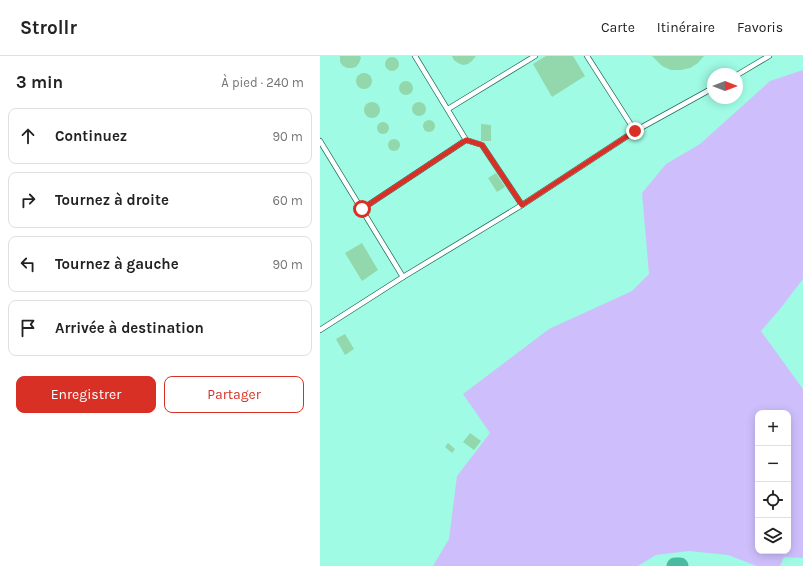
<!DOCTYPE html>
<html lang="fr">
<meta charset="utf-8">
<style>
:root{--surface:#fff;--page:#f6f6f6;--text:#222;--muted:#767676;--line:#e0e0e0;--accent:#d93025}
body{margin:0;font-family:Karla,sans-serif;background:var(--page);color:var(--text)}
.controls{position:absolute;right:12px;bottom:12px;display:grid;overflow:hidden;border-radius:8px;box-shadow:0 2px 10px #0003}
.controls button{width:36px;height:36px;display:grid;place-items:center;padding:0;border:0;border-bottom:1px solid var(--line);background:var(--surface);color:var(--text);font:20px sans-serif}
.compass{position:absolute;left:387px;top:12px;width:36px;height:36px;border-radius:50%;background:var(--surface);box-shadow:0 2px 10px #0003;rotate:90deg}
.stop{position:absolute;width:12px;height:12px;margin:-9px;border:3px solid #d93025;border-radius:50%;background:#fff}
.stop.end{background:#d93025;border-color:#fff;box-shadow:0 1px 4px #0008}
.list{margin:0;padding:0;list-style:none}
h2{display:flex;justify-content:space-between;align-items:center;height:52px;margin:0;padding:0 16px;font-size:17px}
h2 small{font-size:13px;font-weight:400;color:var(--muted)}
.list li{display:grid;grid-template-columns:26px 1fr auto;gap:12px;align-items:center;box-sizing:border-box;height:56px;margin:0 8px 8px;padding:0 8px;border:1px solid var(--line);border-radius:8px}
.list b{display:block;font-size:15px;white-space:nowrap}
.list em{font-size:13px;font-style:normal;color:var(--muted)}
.actions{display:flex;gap:8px;padding:12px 16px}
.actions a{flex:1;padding:9px 0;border:1px solid var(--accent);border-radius:8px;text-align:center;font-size:14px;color:var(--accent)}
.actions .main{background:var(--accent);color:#fff}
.icon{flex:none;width:22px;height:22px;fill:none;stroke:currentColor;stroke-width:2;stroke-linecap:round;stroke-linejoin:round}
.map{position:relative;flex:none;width:483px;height:510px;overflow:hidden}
header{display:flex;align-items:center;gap:24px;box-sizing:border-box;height:56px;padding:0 20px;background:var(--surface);border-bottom:1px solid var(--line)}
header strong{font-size:19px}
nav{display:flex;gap:22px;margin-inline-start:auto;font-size:14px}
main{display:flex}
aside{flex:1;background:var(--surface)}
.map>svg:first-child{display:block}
.green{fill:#cebffc;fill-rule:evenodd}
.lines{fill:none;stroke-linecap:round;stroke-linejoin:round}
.river{stroke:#49bba2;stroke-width:17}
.building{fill:#92d8ac}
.lane-casing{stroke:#266e5f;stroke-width:6}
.lane{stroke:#fff;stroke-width:4.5}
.route{stroke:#d93025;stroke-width:5}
</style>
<header>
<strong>Strollr</strong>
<nav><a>Carte</a><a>Itinéraire</a><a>Favoris</a></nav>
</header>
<main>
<aside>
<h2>3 min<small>À pied · 240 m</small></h2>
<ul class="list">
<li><svg class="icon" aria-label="ahead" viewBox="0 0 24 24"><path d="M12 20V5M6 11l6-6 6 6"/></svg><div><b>Continuez</b></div><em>90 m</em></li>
<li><svg class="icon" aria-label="right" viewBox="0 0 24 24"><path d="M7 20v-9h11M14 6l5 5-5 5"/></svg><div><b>Tournez à droite</b></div><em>60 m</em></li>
<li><svg class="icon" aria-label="left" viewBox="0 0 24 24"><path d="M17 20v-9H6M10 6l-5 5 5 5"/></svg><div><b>Tournez à gauche</b></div><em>90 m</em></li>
<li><svg class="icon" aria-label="arrive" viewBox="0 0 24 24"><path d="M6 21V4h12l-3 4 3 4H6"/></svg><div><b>Arrivée à destination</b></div></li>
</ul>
<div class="actions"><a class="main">Enregistrer</a><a>Partager</a></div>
</aside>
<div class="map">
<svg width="483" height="510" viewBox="0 0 483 510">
<rect width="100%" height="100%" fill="#9ffbe4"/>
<path class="green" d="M 483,14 L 483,223 L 460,253 L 441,275 L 483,333 L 483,502 L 464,501 L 460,510 L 437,510 L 408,499 L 369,495 L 336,499 L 318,510 L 113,510 L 129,483 L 137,420 L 170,377 L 143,338 L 229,273 L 312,235 L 329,218 L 322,137 L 346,108 L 380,88 L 450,25 ZM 438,357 L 468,357 L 468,495 L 438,495 Z"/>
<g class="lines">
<polyline class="river" points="355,510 360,510"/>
</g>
<g class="building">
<polygon points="20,0 40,0 41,2 39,7 36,11 32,12 27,12 23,10 20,6"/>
<polygon points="132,0 156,0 152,5 148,8 143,9 138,7 134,4"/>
<polygon points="226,0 253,0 265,20 232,41 213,8"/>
<polygon points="332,0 384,0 378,7 370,12 361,14 351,14 342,10"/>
<circle cx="72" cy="8" r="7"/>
<circle cx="44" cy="25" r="8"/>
<circle cx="86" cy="32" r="7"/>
<circle cx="99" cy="53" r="7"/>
<circle cx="52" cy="54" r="8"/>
<circle cx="109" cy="70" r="6"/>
<circle cx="63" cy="72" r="6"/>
<polygon points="161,68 171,69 171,85 161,85"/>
<circle cx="74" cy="89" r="6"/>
<polygon points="176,117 185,131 177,136 168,122"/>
<polygon points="42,187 58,214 42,225 25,197"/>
<polygon points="25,278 34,293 25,299 16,283"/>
<polygon points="150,377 161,385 154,394 143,386"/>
<polygon points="128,387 135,393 132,397 125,391"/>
</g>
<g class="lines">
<defs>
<g id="lane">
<polyline points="95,0 146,84 162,89 202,149"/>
<polyline points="267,0 315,75"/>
<polyline points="417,19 449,0"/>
<polyline points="128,53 215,0"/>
<polyline points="0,85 83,221"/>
<polyline points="42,153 146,84"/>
<polyline points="0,274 83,221 202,149 315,75 393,32"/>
</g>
</defs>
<use href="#lane" class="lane-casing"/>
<use href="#lane" class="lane"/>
</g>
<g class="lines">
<polyline class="route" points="42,153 146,84 162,89 202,149 315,75"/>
</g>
</svg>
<div class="controls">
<button>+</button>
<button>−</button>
<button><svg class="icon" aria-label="locate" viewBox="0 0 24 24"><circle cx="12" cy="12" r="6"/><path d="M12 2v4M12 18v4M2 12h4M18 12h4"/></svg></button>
<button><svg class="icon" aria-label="layers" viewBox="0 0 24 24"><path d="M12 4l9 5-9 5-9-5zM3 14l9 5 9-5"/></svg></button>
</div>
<svg class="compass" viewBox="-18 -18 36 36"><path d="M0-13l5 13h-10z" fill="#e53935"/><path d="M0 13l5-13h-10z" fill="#767676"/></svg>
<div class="stop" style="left:42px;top:153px"></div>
<div class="stop end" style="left:315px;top:75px"></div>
</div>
</main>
